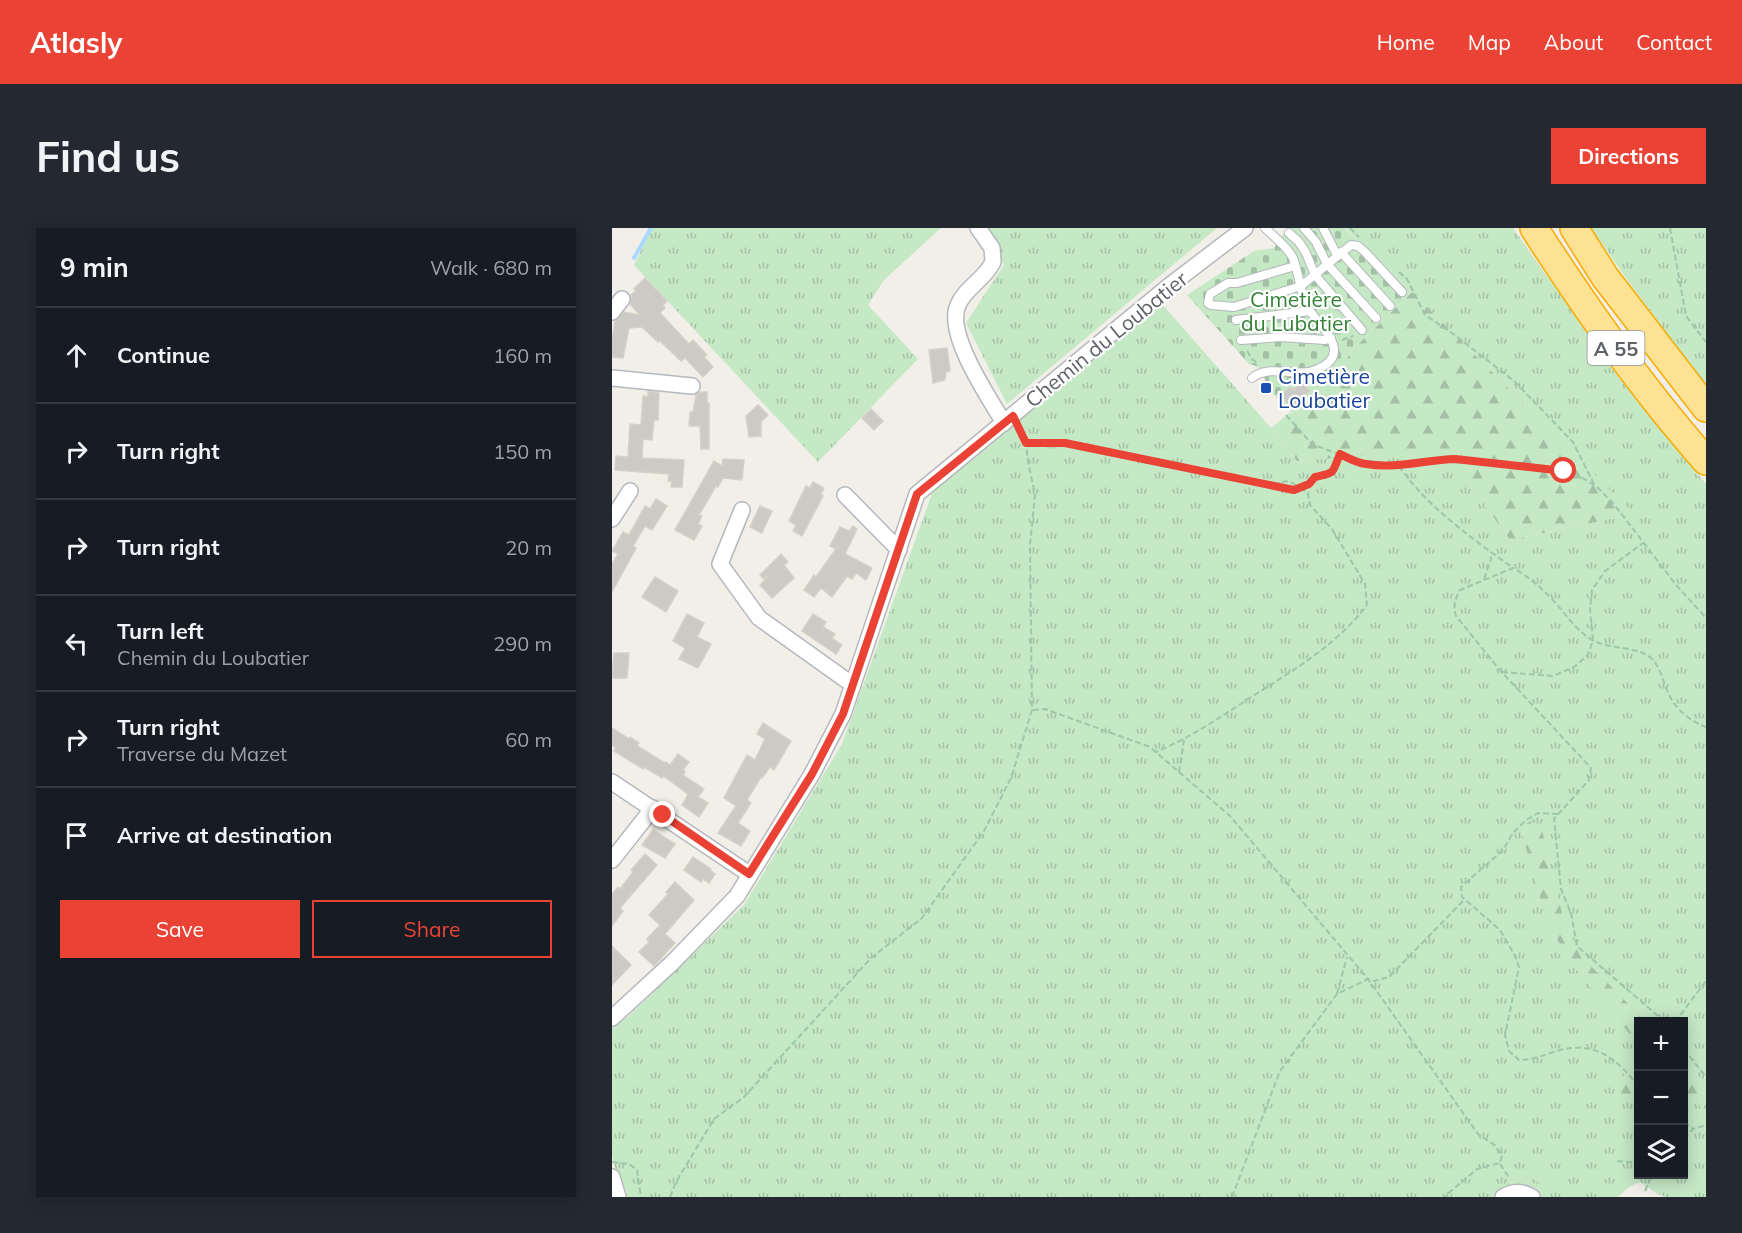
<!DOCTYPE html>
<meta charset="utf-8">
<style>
:root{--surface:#171b24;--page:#242831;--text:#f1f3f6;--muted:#9ea1a6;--line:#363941;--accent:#ea4335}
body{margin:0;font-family:Mulish,sans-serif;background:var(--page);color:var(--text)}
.controls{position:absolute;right:18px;bottom:18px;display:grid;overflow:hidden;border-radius:0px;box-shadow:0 3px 15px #0003}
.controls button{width:54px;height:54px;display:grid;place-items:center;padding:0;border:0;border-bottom:2px solid var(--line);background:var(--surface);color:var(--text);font:30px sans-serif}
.stop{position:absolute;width:18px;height:18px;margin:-14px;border:4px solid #ea4335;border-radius:50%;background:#fff}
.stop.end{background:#ea4335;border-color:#fff;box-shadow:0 2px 6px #0008}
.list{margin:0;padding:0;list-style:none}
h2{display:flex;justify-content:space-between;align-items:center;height:78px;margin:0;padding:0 24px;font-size:26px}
h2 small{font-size:20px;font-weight:400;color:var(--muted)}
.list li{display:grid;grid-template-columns:39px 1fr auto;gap:18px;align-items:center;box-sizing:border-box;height:96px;padding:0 24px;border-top:2px solid var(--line)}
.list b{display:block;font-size:22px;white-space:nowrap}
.list p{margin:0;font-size:20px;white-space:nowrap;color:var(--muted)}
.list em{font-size:20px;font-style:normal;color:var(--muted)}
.actions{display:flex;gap:12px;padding:18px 24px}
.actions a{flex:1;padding:14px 0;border:2px solid var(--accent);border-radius:0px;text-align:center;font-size:21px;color:var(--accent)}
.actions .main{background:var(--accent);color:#fff}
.icon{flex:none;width:33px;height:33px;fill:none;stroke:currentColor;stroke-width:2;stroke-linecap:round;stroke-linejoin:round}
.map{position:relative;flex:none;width:1094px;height:969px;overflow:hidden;border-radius:0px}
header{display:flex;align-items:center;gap:36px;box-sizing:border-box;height:84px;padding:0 30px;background:var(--accent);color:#fff}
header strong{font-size:28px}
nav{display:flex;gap:33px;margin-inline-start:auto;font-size:21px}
.intro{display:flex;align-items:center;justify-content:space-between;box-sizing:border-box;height:144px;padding:0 36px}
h1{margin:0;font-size:42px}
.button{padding:15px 27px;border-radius:0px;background:var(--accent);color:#fff;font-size:21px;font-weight:700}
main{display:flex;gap:36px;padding:0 36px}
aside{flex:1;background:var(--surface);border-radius:0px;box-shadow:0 3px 15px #0003}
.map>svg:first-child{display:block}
.grass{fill:url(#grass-tufts);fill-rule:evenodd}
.forest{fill:url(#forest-firs)}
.cemetery{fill:url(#cemetery-stones)}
.pitch{fill:#c5e8c5}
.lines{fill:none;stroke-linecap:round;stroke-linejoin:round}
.stream{stroke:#aadaff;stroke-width:4}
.building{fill:#cccac5;stroke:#d6d1c6;stroke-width:1.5}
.service-casing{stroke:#b5b8bc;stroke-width:10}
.minor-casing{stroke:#b5b8bc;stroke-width:18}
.motorway-casing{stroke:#f9ab00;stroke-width:30}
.path{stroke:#9cc7a9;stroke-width:2;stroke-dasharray:6 3;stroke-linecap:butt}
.service{stroke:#fff;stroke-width:8}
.minor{stroke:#fff;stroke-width:15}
.motorway{stroke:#fde293;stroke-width:27}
.route{stroke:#ea4335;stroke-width:8}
.transit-dot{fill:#1a4fb4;stroke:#fff;stroke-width:2}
.labels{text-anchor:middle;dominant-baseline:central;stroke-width:4.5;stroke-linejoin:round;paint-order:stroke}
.shield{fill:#fff;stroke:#8f9295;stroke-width:1.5}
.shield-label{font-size:20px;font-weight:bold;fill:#5f6368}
.park-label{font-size:21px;fill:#348238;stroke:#fff}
.street-label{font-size:21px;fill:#5f6368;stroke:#fff}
.transit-label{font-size:21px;fill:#164399;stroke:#fff;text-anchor:start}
</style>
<header>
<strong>Atlasly</strong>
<nav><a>Home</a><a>Map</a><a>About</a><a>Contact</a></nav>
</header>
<div class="intro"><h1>Find us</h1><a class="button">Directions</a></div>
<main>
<aside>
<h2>9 min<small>Walk · 680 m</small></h2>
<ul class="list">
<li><svg class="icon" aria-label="ahead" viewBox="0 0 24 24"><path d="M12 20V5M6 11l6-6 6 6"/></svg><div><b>Continue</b></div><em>160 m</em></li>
<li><svg class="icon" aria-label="right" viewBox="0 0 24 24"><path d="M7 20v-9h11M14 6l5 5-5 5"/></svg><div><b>Turn right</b></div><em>150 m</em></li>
<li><svg class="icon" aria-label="right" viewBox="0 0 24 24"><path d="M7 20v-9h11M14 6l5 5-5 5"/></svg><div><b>Turn right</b></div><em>20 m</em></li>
<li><svg class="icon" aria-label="left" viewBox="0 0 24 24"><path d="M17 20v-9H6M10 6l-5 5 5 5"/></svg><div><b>Turn left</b><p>Chemin du Loubatier</p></div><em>290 m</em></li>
<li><svg class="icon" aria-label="right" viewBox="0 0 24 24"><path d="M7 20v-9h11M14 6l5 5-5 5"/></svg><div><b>Turn right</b><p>Traverse du Mazet</p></div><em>60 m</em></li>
<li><svg class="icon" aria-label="arrive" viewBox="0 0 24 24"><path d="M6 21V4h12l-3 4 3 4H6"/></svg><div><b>Arrive at destination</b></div></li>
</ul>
<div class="actions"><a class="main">Save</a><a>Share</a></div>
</aside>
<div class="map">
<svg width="1094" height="969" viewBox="0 0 1094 969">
<defs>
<pattern id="grass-tufts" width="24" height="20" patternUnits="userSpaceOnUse" patternTransform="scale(1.5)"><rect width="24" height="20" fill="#c5e8c5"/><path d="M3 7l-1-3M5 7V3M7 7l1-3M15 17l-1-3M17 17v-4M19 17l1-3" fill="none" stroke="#a3c0a4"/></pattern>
<pattern id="forest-firs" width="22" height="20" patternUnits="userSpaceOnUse" patternTransform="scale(1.5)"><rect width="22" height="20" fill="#c5e8c5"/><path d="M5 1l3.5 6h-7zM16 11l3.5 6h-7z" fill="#a3c0a4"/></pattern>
<pattern id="cemetery-stones" width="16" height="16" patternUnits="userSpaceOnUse" patternTransform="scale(1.5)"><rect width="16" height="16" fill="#c5e8c5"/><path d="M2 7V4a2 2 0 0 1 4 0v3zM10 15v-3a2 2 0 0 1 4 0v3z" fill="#a3c0a4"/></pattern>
</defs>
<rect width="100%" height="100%" fill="#f1efe8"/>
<g class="grass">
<polygon points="40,0 329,0 272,52 256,77 306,131 206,234 22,37"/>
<polygon points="371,0 605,0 395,176 354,95 392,37"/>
<path d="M 733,0 L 901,0 L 1007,150 L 1094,256 L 1094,969 C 1082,969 1067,969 1055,969 C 1030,965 1037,939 1006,969 L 929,969 L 917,961 L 893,960 L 881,969 L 11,969 L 0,928 L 0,800 L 17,788 L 132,677 L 230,516 L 323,257 L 550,76 L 659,200 L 685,233 L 833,220 L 898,312 L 1021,286 L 800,64 ZM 1026,794 L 1072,794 L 1072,946 L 1026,946 Z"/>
<polygon points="979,0 1094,0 1094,158 1016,53"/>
</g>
<g class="forest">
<polygon points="800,64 1022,286 898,312 833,221 685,233 659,200 679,184 681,186 728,144 739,123"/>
<polygon points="919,593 929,598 952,694 970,729 1033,793 1026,794 1026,816 963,740 936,697 910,606 912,597"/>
<polygon points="1072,833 1094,856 1094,884 1072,862"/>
<polygon points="1026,834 1026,860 1007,875 1002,857"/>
</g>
<path class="cemetery" d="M 675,0 L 732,0 L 800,64 L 739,123 L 728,144 L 682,186 C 674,178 664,170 657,161 C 650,150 655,139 637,136 L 575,67 L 642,23 L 662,20 Z"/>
<polygon class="pitch" points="929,933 953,948 941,963 918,949"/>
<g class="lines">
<polyline class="stream" points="22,30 39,0"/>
</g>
<g class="building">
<polygon points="33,50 55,73 51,77 53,80 48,85 77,116 81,112 95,127 92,129 101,139 91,149 73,130 69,133 48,113 46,114 30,99 17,100 11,130 0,129 0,112 3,93 12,84 28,87 18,76 19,67 24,63 22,61"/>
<polygon points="335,120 338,143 334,144 333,152 321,155 317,122"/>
<polygon points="690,154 698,163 679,179 669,167 678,159 681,162"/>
<polygon points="36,163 47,165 46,192 42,192 40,212 31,211 30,230 72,232 70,259 59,259 60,253 56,253 57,246 3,242 4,228 16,229 18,196 29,197 31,168 36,169"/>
<polygon points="88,164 95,164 95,175 97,175 97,221 89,221 88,198 77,198 78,184 81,184 84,167"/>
<polygon points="146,177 156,187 149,194 149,208 137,209 134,188"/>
<polygon points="259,181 271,193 262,202 250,190"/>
<polygon points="111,231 132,232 130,252 111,250 106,259 104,258 87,287 90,288 86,296 90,298 82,312 63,302 102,233 110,238"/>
<polygon points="201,254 212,260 209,267 211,268 190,308 181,303 184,297 177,293 194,258 198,260"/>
<polygon points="44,271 55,278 40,302 33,298 21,318 24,320 0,364 0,336 6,326 0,323 11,304 17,307 33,278 38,281"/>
<polygon points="148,278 160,283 150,305 138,299"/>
<polygon points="241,298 245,301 233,326 260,340 254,352 244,345 240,351 235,348 220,369 209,360 202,369 192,362 202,347 204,349 224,321 218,318 228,299 237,303"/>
<polygon points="169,326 176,334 172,337 182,350 160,370 148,357 158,347 152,351 148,347"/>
<polygon points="43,349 66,363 54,384 30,369"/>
<polygon points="75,386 92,395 85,409 99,416 86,440 67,431 73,420 61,413"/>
<polygon points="201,386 214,394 211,399 223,406 220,410 230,417 224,426 190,403"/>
<polygon points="2,425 17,425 15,450 0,450"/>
<polygon points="151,495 179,513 162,542 158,539 150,550 149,549 135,572 139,575 126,595 138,603 129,618 106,605 124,578 112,570 135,527 143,532 153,511 145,506"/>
<polygon points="0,500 17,511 18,509 27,515 25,518 53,535 54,534 58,537 66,526 77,534 71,542 73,544 71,547 92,561 86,569 96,575 87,589 70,577 76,567 72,563 51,548 50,550 32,539 31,541 2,523 4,520 0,517"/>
<polygon points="41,602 63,616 53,630 30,617"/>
<polygon points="33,626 45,637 8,680 11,683 0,698 0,666 6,659 8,661 21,644 19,642"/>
<polygon points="81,629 99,641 98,642 103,646 97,655 91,651 89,654 72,642"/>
<polygon points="63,654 82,672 53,706 63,715 42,738 27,724 37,714 35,711 48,697 37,687 56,666 54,664"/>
<polygon points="0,718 19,737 0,757"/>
</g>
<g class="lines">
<defs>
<g id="service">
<polyline points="692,0 704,14 715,36 764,90"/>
<polyline points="711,0 725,27"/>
<polyline points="677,5 687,14 694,25 703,47 750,102"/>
<polyline points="729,24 778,78"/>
<polyline points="683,38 625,55 616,55 598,66 596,75 599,77 622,79 689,58 739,17 746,18 753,24 790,64"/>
<polyline points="624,92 698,83"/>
<polyline points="629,112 669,109 713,112 719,110"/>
<path d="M 640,150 C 658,135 685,151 706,141 C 744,124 704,96 695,78 C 688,64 687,45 681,30 C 676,19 662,9 653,0"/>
</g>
<g id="minor">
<path d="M 366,0 L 380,20 L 381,34 C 373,51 353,60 346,77 C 333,105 377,170 392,195"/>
<polyline points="0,84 10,71"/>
<polyline points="0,150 80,158"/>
<polyline points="233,267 287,322"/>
<polyline points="130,282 108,336 147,390 241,457"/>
<polyline points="0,291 18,263"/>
<polyline points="0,554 137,646"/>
<polyline points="0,632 41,580"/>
<polyline points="0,790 60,735 125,668 200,546 231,486 305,266 557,58 633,0"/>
<polyline points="0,949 6,969"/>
<path d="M 891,969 C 900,963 911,963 920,969"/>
</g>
<g id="motorway">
<path d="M 922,0 C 974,81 1030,161 1094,233"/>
<polyline points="962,0 993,49 1094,180"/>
</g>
</defs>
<use href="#service" class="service-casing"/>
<use href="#minor" class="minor-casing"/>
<use href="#motorway" class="motorway-casing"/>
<g class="path">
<polyline points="738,0 747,9"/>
<polyline points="1058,0 1074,88 1094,114"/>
<polyline points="787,44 795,51 813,87 840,105 902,153 961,214 982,256"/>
<polyline points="730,112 741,108"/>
<polyline points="635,123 640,131 647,136"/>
<polyline points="674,187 700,216 752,236 783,238 843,231 892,238 932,239 952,243 969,249 985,259 1001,275 1065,358 1094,390"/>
<path d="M 414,215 L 453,215 L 682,262 L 688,260 L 696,265 L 698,277 L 720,301 L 753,356 L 755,377 C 725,417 679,444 636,471 C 606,491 577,510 544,524"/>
<path d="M 787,238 C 814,278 862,312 901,340"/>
<path d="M 662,258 C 674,251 677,252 688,260 L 697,257 L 703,249 C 724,244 719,247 728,227"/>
<polyline points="872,351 879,331 878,325"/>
<polyline points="890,444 941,448 962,439 976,427 981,412 978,382 980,362 993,343 1031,315"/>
<polyline points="421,482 433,481 538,519 618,588 756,751 866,906 884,918 890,928 888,935 865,941 832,969"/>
<polyline points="567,544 572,512"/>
<path d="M 946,586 L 926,585 L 914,592 L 901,605 L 891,622 L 849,659 L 850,669 L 888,702 L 902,726 L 907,739 L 893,807 L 897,823 L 907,832 C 922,832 934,826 948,822 C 984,813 1005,831 1026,858"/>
<polyline points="725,766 735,729"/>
<path d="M 1053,794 L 965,718 L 959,685 L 949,661 L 942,591 L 977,552 L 979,540 L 886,440 L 844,388 C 841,378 843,371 848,362 L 901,340 C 916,348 928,359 940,371 C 953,385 965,404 982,413 C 998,421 1028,419 1039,430 C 1046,436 1049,446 1052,454 C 1059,477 1072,490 1094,499"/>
<polyline points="1063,794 1094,753"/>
<polyline points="1072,821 1094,849"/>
<polyline points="1072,894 1081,901"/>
<polyline points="1072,910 1081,901 1094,897"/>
<polyline points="1005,933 1026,935"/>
<polyline points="0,934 17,936 25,942 29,969"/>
<polyline points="888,936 898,951"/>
<polyline points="1033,963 1040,946"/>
<polyline points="58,969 64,954 102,891 132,869 259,730 310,690 372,603 399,550 420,482 418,317 423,267 416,233 414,215 406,199"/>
<polyline points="620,969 668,843 725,766 756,751 762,753 777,749 851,673"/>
</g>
<use href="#service" class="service"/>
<use href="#minor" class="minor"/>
<use href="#motorway" class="motorway"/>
</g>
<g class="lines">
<path class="route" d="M 51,587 L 137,646 L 200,546 L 231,486 L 305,266 L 401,188 L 414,215 L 453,215 L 682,262 L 697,256 L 703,249 C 724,244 719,247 728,226 C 736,230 745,235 754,236 C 783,241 813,232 843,231 L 952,243"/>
</g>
<rect class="transit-dot" x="648" y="154" width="12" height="12" rx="3"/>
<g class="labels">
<rect class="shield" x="975.5" y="103" width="57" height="34" rx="4.5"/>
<g class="shield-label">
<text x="1004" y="120">A 55</text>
</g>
<g class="park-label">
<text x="684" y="71">Cimetière<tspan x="684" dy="24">du Lubatier</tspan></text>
</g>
<g class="street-label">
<text transform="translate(494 111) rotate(-39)">Chemin du Loubatier</text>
</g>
<g class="transit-label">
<text x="666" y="148">Cimetière<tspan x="666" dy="24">Loubatier</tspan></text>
</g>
</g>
</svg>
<div class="controls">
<button>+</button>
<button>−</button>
<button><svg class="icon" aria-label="layers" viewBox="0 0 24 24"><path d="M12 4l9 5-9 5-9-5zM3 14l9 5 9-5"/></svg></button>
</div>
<div class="stop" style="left:952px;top:243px"></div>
<div class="stop end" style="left:51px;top:587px"></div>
</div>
</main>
